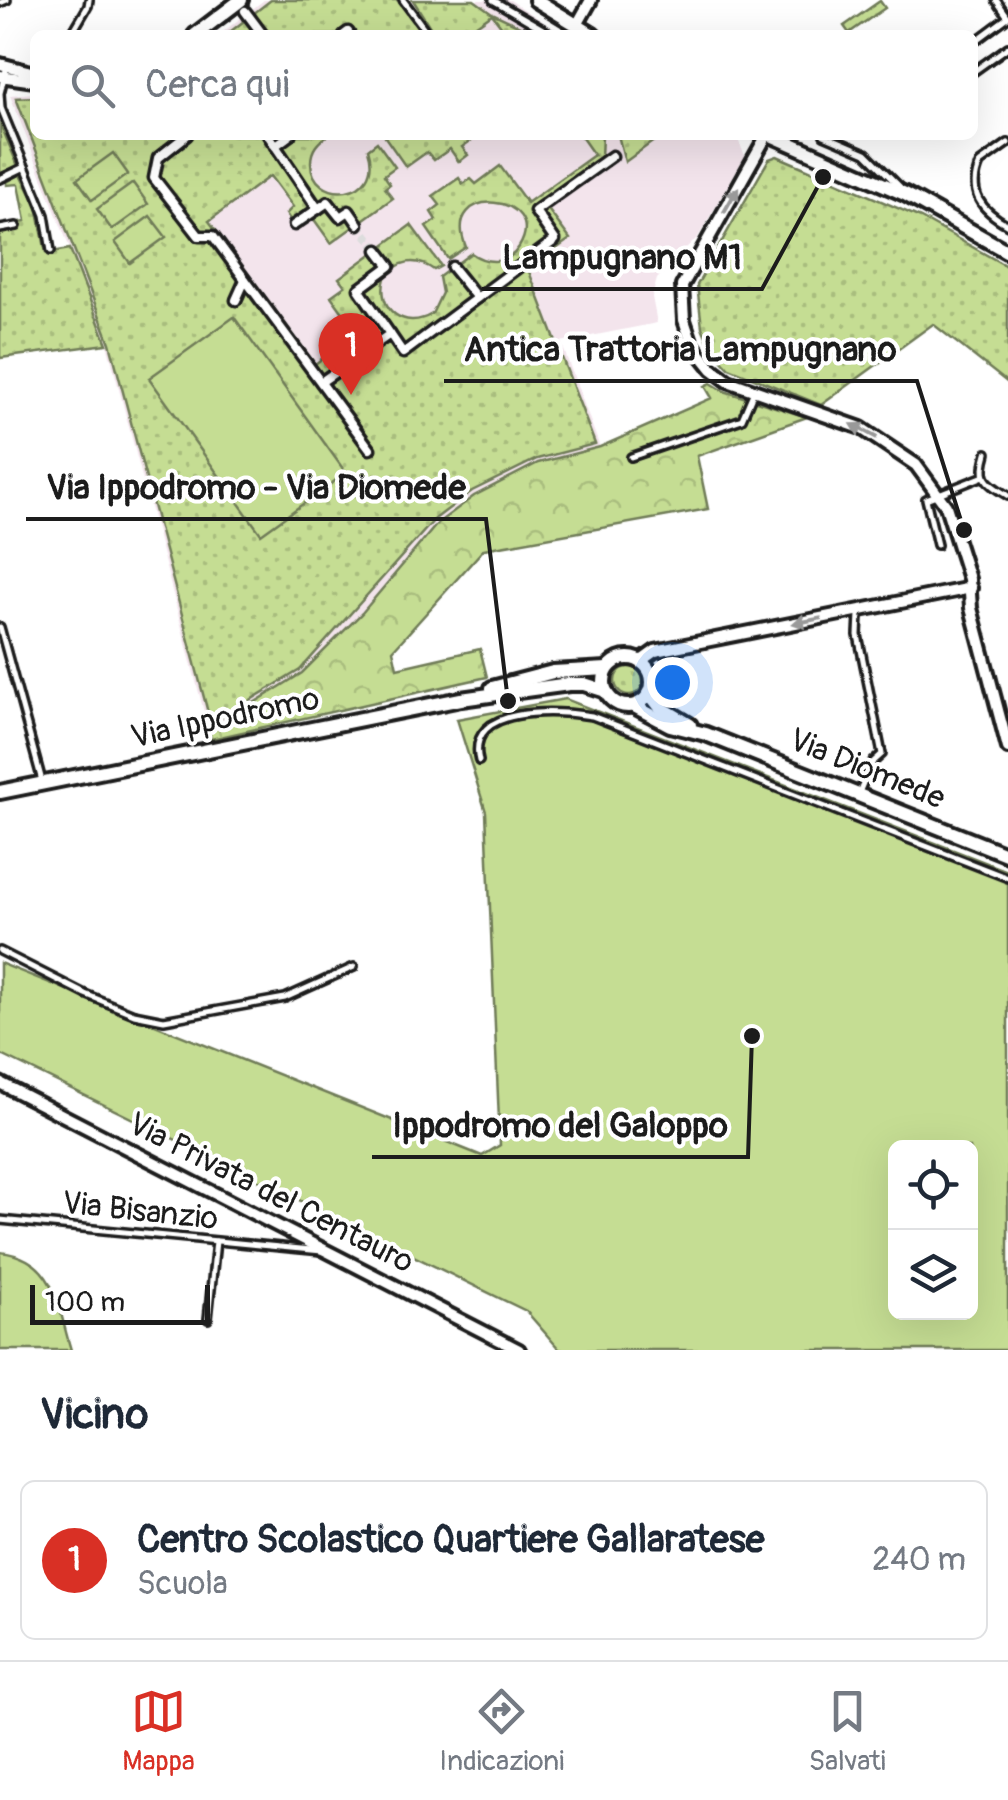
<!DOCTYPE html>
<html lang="it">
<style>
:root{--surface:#fff;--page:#f6f6f7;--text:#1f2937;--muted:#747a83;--line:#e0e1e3;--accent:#d93025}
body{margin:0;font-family:Pangolin,sans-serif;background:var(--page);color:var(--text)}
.controls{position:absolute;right:30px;bottom:30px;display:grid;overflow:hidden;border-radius:15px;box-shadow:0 10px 40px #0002}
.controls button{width:90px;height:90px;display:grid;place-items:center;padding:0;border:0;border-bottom:2px solid var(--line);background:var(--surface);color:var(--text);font:50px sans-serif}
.scale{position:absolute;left:30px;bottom:25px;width:180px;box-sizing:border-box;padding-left:10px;border:5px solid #1c1c1c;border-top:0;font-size:28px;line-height:35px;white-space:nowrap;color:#1c1c1c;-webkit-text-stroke:8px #fff;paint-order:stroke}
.you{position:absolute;left:672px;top:682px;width:35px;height:35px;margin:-25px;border:8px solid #fff;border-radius:50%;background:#1a73e8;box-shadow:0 0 0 15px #1a73e833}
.badge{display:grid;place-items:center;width:65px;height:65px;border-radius:50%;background:var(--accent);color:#fff;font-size:32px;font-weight:700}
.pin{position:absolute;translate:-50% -82px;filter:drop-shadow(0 2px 5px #0008)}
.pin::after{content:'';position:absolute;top:52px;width:35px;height:30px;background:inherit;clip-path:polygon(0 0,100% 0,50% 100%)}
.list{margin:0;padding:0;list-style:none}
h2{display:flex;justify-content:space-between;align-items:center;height:130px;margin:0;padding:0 40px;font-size:42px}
h2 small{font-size:32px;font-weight:400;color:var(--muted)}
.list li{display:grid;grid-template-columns:65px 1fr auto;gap:30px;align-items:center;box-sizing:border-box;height:160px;margin:0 20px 20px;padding:0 20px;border:2px solid var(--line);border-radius:15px}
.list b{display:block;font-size:38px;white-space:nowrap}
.list p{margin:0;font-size:32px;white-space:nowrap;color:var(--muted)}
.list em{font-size:32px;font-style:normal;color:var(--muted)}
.icon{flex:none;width:55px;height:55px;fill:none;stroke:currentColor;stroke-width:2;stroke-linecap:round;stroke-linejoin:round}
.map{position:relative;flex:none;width:1008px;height:1350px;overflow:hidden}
.search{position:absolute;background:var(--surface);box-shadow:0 10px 40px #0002;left:30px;right:30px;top:30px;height:110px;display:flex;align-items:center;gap:25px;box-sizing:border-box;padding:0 35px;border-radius:15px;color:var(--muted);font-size:38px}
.sheet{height:310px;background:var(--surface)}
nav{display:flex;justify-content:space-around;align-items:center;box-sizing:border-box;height:140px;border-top:2px solid var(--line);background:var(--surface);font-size:28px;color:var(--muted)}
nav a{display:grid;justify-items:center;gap:5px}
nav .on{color:var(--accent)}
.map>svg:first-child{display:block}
.built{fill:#f3e4ec}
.grass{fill:url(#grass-dots);stroke:#707c58;stroke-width:2.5}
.park{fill:url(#park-crowns);stroke:#707c58;stroke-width:2.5}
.pitch{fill:#c5dd93;stroke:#707c58;stroke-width:2.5;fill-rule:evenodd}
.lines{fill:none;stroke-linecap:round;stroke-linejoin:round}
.pedestrian-tunnel{stroke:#ddd;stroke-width:8;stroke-dasharray:8 4;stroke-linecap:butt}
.service-casing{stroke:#1c1c1c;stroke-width:12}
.pedestrian-casing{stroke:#1c1c1c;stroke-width:15}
.minor-casing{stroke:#1c1c1c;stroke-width:18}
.tertiary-casing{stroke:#1c1c1c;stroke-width:20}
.service{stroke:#fff;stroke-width:5}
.pedestrian{stroke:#fff;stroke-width:8}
.minor{stroke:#fff;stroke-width:10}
.tertiary{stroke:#fff;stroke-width:12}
.oneway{fill:#999}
.labels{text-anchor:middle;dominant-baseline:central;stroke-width:8;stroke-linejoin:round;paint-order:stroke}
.street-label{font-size:32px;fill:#1c1c1c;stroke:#fff}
.leader{fill:none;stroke:#1c1c1c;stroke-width:4}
.callout-dot{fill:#1c1c1c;stroke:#fff;stroke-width:4}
.callout-label{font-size:35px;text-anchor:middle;font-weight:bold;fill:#1c1c1c;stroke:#fff;stroke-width:8;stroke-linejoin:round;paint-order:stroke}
</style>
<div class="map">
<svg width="1008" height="1350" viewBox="0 0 1008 1350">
<defs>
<pattern id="grass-dots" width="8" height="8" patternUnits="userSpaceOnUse" patternTransform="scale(2.5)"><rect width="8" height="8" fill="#c5dd93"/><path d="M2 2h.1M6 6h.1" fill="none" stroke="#a9bd7e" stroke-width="1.8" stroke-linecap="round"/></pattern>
<pattern id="park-crowns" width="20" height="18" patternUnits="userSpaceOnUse" patternTransform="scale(2.5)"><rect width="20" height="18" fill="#c5dd93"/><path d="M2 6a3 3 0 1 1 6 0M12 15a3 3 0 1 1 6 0" fill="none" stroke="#a9bd7e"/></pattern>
</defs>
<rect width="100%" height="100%" fill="#fff"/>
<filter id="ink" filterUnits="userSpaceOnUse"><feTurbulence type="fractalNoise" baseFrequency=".01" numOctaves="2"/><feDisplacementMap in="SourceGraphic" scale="20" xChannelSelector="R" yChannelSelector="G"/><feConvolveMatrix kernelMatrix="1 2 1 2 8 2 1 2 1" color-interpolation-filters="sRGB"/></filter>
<g filter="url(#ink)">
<g class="built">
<polygon points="264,0 510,0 563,35 219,35"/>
<polygon points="35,93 35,135 736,135 745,156 698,237 657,279 652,297 657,323 561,342 600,447 538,463 474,496 438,523 362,613 302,673 209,731 107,344 10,95"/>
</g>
<g class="grass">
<polygon points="271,0 399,0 424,35 226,35"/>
<polygon points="413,0 474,0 492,13 539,35 508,35 492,14 462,35 435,35"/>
<polygon points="880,1 885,8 849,33 844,26"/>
<path d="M 35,97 L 35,135 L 328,135 C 318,142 311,149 311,162 C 311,206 385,200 368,149 L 377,142 L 395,167 L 384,175 L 390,184 L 385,188 L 393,198 L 331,243 L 313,218 L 297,229 L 286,214 L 293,207 L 270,176 L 209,221 L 315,364 L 357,332 L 331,296 L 345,286 L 339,278 L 411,225 L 441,266 L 434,270 C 416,257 398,260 385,278 C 376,309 404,331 432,314 L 442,293 L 439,277 L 471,253 C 486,264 508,265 519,247 C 551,195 439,181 466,247 L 448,259 L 426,227 L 436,220 L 431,212 L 440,205 L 433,196 L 459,178 L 463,184 L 471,179 L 476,184 L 500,166 L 527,203 L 594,155 L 580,135 L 602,135 L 601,158 L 541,200 L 570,239 L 528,269 L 595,444 L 537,459 L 472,491 L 435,519 L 300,670 L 211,724 L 110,343 L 16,98 Z"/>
<polygon points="0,123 18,166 0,174"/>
<polygon points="387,135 469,135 472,140 462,147 468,155 459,162 450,149 434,160 427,152 406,167 385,137"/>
<polygon points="618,135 662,135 625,162"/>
<polygon points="777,156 921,218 1008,267 1008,383 933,324 821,405 729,368 711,348 702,327 697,285 769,159"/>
<polygon points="21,174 37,206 46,253 70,249 107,344 0,358 0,232 20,228 20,222 26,221 19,184 7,185 7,182"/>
<circle cx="629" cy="681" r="14"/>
</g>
<polygon class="park" points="711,383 724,391 807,417 697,456 708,509 484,549 393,650 397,668 480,649 487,677 211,739 209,731 302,673 362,613 438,523 474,496 538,463 600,447 712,398 705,386"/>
<g class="pitch">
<polygon points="113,153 128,174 92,200 77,179"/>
<polygon points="133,183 148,204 112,230 97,209"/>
<polygon points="150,216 166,237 130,263 115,242"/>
<polygon points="234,317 346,473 261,534 149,378"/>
<path d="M 565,699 L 1008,871 L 1008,1350 L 560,1350 L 526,1311 L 0,1054 L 0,963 L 482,1156 L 500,1145 L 486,812 L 457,719 ZM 896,1148 L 970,1148 L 970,1312 L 896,1312 Z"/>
<path d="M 0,1252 C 56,1258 57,1305 71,1350 L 0,1350 Z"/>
</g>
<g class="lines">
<polyline class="pedestrian-tunnel" points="358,224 378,250"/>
<defs>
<g id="service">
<polyline points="403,0 429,35"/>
<polyline points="493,0 553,35"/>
<polyline points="996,0 1008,17"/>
<polyline points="0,3 7,0"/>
<polyline points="71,35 88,6 89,0"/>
<polyline points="973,43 1008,17"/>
<polyline points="7,66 0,93 1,108 45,215 51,251"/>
<polyline points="973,72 1008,47"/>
<polyline points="824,135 866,153 900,187"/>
<path d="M 1008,143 L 980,163 C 967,193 981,210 1008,225"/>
<polyline points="0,179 25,167"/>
<polyline points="0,229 17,226"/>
<path d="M 987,453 C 979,480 986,482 1008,496"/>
<polyline points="631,457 742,419 754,391"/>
<polyline points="937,545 926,499 984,476"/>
<polyline points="0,627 42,781"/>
<path d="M 479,761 C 465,704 558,711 592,716 L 1008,878"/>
<polyline points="858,795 871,764 882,754 858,635 859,614"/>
<polyline points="0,951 85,994 134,1014 164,1020 285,998 354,967"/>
<polyline points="0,1220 322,1251"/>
<polyline points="208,1319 216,1241"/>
</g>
<g id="pedestrian">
<polyline points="245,11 263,35"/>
<polyline points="344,35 348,32 350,35"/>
<polyline points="187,135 158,158 154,178 199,236 213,236 370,449"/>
<polyline points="268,135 318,209"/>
<polyline points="275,146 290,135"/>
<polyline points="294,225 328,202 340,217 349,211 358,224"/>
<polyline points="452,267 477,298"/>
<polyline points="236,300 245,280"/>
<polyline points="390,334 403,353 555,240 535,211 612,156"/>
<polyline points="321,382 390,334 359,289 390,266 378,250"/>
</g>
<g id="minor">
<polyline points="577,25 591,0"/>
<polyline points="0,64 35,73"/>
<polyline points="0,76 35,81"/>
<polyline points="767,135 682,286 684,320 692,344 712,369 728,381 861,428 916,465 946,506 969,579 971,608 1008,748"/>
<polyline points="641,661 655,651 971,588"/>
<polyline points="0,1083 519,1350"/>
</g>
<g id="tertiary">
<polyline points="536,0 593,35"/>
<polyline points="195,35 241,0"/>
<polyline points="771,135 905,194 1008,252"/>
<circle cx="628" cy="682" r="24"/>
<polyline points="492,688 553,672 607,669"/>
<polyline points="650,694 660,707 690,725"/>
<polyline points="634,706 670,725 706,734 1008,855"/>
<polyline points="0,792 461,699 569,684 584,684 606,691"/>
</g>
</defs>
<use href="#service" class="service-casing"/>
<use href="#pedestrian" class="pedestrian-casing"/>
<use href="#minor" class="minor-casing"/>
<use href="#tertiary" class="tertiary-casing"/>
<use href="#service" class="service"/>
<use href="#pedestrian" class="pedestrian"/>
<use href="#minor" class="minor"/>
<use href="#tertiary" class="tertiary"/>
</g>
<defs><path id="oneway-solid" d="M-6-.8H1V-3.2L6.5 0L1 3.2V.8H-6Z" transform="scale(2.5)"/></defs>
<g class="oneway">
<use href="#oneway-solid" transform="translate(731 200) rotate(-60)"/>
<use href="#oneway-solid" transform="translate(864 431) rotate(-152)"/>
<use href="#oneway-solid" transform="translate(807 621) rotate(169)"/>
</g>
</g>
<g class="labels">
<g class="street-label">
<text transform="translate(225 718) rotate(-12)">Via Ippodromo</text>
<text transform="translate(867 769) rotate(22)">Via Diomede</text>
<text transform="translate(271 1193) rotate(27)">Via Privata del Centauro</text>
<text transform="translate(140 1211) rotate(6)">Via Bisanzio</text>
</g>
</g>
<path class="leader" d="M823 177L762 289H482M964 530L917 381H444M508 701L486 519H26M752 1036L748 1157H372"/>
<g class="callout-dot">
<circle cx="823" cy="177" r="10"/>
<circle cx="964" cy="530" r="10"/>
<circle cx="508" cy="701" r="10"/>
<circle cx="752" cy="1036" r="10"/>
</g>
<g class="callout-label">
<text x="622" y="269">Lampugnano M1</text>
<text x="680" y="361">Antica Trattoria Lampugnano</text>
<text x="256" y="499">Via Ippodromo - Via Diomede</text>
<text x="560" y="1137">Ippodromo del Galoppo</text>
</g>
</svg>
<div class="controls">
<button><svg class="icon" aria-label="locate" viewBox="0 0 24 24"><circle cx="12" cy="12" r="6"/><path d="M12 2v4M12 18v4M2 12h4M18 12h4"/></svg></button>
<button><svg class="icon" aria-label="layers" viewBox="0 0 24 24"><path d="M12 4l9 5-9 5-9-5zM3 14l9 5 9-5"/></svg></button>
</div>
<div class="scale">100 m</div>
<div class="you"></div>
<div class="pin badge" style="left:351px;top:395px">1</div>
<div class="search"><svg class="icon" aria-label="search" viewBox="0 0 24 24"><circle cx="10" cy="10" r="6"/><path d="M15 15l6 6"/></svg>Cerca qui</div>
</div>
<section class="sheet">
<h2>Vicino<small></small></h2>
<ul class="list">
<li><span class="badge">1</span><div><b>Centro Scolastico Quartiere Gallaratese</b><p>Scuola</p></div><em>240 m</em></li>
</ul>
</section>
<nav>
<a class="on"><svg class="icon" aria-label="map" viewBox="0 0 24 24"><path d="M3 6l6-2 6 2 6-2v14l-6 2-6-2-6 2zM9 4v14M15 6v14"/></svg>Mappa</a>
<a><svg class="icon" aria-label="directions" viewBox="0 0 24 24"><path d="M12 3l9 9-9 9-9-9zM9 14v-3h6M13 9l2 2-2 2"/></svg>Indicazioni</a>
<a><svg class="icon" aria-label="saved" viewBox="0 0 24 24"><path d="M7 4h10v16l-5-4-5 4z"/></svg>Salvati</a>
</nav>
